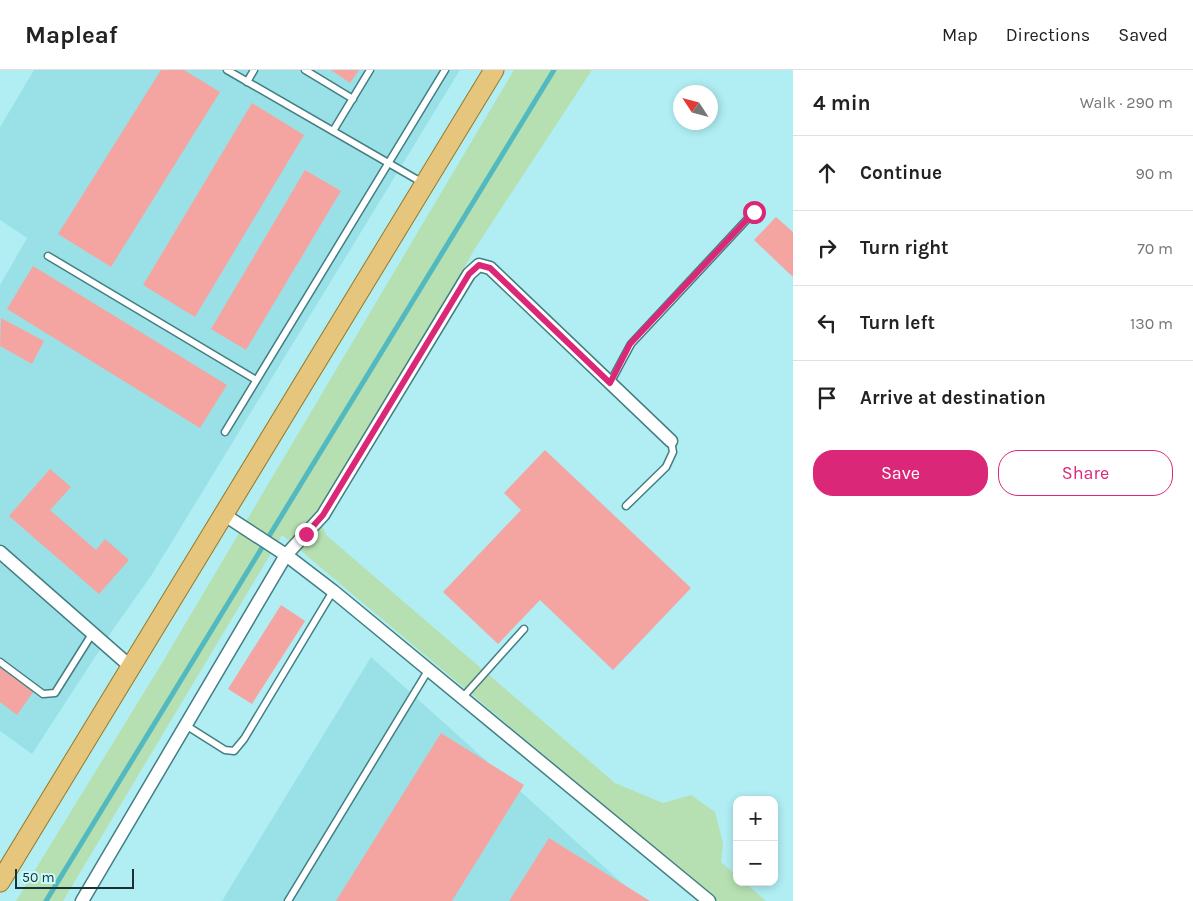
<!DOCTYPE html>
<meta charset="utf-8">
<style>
:root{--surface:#fff;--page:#f2f2f2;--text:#222;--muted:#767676;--line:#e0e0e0;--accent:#db2777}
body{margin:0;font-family:Karla,sans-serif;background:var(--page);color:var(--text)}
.controls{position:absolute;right:15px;bottom:15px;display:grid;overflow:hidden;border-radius:10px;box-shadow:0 2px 8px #0003}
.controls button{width:45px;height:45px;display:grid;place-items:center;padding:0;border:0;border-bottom:1px solid var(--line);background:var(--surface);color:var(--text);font:25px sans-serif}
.compass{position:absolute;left:673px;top:15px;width:45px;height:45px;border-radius:50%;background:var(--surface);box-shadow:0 2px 8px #0003;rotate:306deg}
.scale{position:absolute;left:15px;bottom:12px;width:119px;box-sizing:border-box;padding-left:5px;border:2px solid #193234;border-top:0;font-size:14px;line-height:18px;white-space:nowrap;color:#193234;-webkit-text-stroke:4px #c8f9fd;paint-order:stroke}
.stop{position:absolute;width:15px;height:15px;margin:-11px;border:4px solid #db2777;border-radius:50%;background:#fff}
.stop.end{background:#db2777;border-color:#fff;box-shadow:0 1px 5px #0008}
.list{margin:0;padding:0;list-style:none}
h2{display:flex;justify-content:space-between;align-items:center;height:65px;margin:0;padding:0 20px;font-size:21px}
h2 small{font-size:16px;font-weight:400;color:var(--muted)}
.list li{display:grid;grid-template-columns:32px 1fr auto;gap:15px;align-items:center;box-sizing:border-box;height:75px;padding:0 20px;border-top:1px solid var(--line)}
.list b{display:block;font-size:19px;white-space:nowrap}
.list em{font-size:16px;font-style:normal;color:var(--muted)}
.actions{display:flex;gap:10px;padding:15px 20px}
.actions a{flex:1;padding:11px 0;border:1px solid var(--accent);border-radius:20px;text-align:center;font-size:18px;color:var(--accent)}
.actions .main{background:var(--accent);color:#fff}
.icon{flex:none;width:28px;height:28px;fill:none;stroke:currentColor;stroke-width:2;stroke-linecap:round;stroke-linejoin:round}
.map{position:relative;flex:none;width:793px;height:831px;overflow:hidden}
header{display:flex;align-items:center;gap:30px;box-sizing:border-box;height:70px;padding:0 25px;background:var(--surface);border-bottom:1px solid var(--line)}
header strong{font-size:24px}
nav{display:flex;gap:28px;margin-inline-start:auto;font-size:18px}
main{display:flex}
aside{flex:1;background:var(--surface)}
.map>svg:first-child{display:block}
.built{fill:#9ae1e7}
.green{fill:#b6e0b2}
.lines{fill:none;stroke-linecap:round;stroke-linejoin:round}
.stream{stroke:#53b9c1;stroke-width:5}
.building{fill:#f4a5a1}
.lane-casing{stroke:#437e83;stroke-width:9}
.street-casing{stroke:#437e83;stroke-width:15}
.primary-casing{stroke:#947a2a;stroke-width:21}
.lane{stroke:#fff;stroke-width:6}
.street{stroke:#fff;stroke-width:12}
.primary{stroke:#e6c67c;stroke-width:19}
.route{stroke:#db2777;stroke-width:6}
</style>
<header>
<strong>Mapleaf</strong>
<nav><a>Map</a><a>Directions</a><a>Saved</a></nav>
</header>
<main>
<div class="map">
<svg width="793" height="831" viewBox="0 0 793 831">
<rect width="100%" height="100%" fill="#b0eef3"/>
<g class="built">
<polygon points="34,0 460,0 151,506 114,558 32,684 0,661 0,215 27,168 0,150 0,57"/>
<polygon points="371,587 642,831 222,831"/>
</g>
<polygon class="green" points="514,0 592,0 474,180 389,337 320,450 326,465 615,713 663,733 691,725 715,742 723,773 721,792 737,806 737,812 744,812 766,831 718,831 282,465 63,831 16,831 162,593"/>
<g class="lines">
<polyline class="stream" points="46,831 554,0"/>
</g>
<g class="building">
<polygon points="161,0 184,0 220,22 111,197 58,164"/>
<polygon points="331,0 359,0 350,13"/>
<polygon points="252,33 304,65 195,247 143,215"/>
<polygon points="305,100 341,121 246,280 211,259"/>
<polygon points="776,147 793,162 793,207 754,170"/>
<polygon points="33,196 227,315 200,358 7,239"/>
<polygon points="1,248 44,271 32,294 0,276"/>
<polygon points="545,380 691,518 613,600 540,530 498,574 443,522 521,440 504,423"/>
<polygon points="50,399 71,417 50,440 96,480 105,469 129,490 99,524 9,446"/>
<polygon points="281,535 305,551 252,634 228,619"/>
<polygon points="0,597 34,621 17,645 0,632"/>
<polygon points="441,663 524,715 452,831 336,831"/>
<polygon points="549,768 650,831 509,831"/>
</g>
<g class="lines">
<defs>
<g id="lane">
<polyline points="227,0 423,113"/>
<polyline points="305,0 353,29"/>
<polyline points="247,12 254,0"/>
<polyline points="333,61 370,0"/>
<polyline points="48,186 256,310"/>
<polyline points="610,313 631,274 754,142"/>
<polyline points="225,362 445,0"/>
<polyline points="626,436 666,397 673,382 671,371"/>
<polyline points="0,592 43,624 55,623 92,564"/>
<polyline points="463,627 524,559"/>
<polyline points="187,656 225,680 234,681 244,669 333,521"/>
<polyline points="288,831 429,599"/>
</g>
<g id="street">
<polyline points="223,444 286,485 333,521 709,831"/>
<polyline points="0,482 131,597"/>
<polyline points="82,831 286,485 323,445 469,204 479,195 490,198 671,371"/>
</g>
<polyline id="primary" points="0,812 494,0"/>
</defs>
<use href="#lane" class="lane-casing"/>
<use href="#street" class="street-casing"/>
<use href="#primary" class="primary-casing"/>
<use href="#lane" class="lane"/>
<use href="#street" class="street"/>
<use href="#primary" class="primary"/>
</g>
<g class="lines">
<polyline class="route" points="306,464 323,445 469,204 479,195 490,198 610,313 630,274 754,142"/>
</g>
</svg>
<div class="controls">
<button>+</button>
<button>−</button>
</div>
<svg class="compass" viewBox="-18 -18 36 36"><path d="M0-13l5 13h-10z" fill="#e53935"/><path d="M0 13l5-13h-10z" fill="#767676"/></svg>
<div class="scale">50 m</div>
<div class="stop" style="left:754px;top:142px"></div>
<div class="stop end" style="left:306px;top:464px"></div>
</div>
<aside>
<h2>4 min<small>Walk · 290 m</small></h2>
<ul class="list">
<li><svg class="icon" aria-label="ahead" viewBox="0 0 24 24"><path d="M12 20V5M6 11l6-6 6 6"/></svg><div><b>Continue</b></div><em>90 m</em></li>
<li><svg class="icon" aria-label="right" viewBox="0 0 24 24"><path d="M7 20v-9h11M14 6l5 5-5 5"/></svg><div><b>Turn right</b></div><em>70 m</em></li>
<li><svg class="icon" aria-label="left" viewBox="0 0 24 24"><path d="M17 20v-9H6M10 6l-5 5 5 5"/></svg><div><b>Turn left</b></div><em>130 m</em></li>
<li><svg class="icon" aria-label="arrive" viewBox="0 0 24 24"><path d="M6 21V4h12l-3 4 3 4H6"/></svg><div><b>Arrive at destination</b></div></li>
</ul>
<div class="actions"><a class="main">Save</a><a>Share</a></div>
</aside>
</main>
